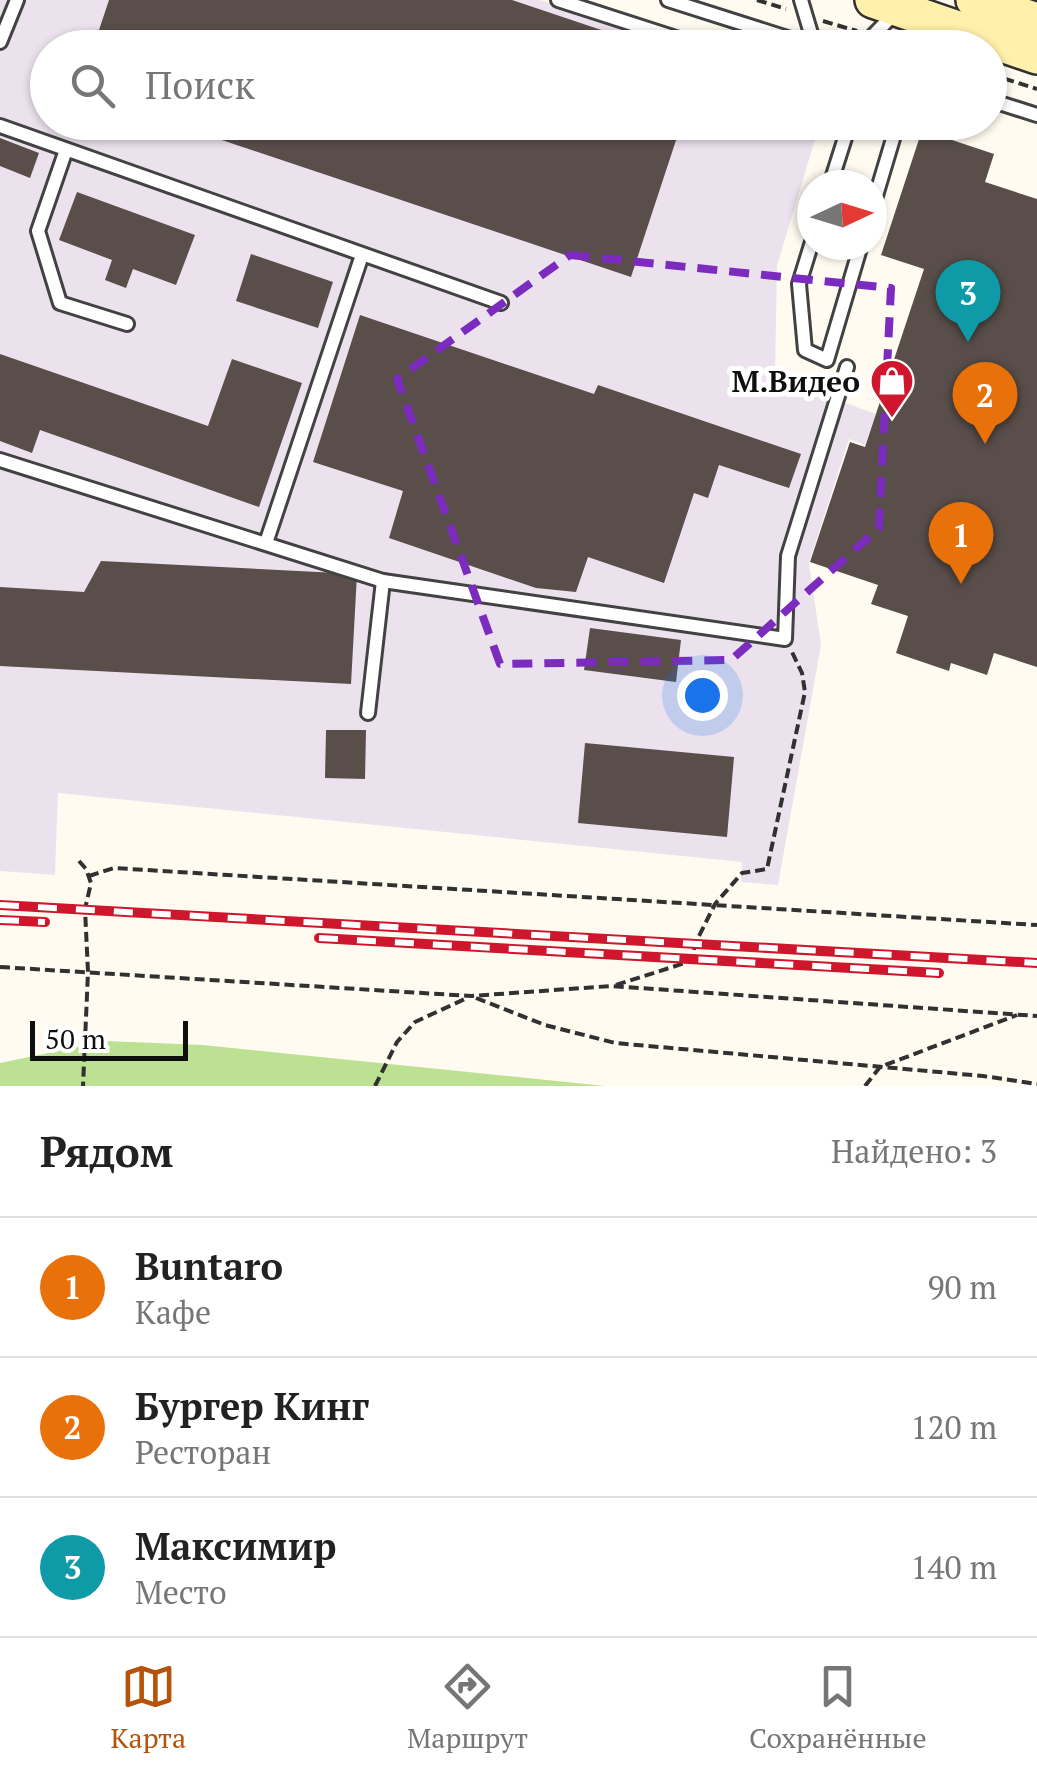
<!DOCTYPE html>
<html lang="ru">
<meta charset="utf-8">
<style>
:root{--surface:#fff;--page:#f6f6f6;--text:#222;--muted:#767676;--line:#e0e0e0;--accent:#b45309}
body{margin:0;font-family:"PT Serif",serif;background:var(--page);color:var(--text)}
.compass{position:absolute;left:797px;top:170px;width:90px;height:90px;border-radius:50%;background:var(--surface);box-shadow:0 2px 8px #0004;rotate:86deg}
.scale{position:absolute;left:30px;bottom:25px;width:158px;box-sizing:border-box;padding-left:10px;border:5px solid #0f0f0f;border-top:0;font-size:28px;line-height:35px;white-space:nowrap;color:#0f0f0f;-webkit-text-stroke:8px #fff;paint-order:stroke}
.you{position:absolute;left:702px;top:695px;width:35px;height:35px;margin:-25px;border:8px solid #fff;border-radius:50%;background:#1a73e8;box-shadow:0 0 0 15px #1a73e833}
.badge{display:grid;place-items:center;width:65px;height:65px;border-radius:50%;background:var(--accent);color:#fff;font-size:32px;font-weight:700}
.pin{position:absolute;translate:-50% -82px;filter:drop-shadow(0 2px 5px #0008)}
.pin::after{content:'';position:absolute;top:52px;width:35px;height:30px;background:inherit;clip-path:polygon(0 0,100% 0,50% 100%)}
.list{margin:0;padding:0;list-style:none}
h2{display:flex;justify-content:space-between;align-items:center;height:130px;margin:0;padding:0 40px;font-size:42px}
h2 small{font-size:32px;font-weight:400;color:var(--muted)}
.list li{display:grid;grid-template-columns:65px 1fr auto;gap:30px;align-items:center;box-sizing:border-box;height:140px;padding:0 40px;border-top:2px solid var(--line)}
.list b{display:block;font-size:38px;white-space:nowrap}
.list p{margin:0;font-size:32px;white-space:nowrap;color:var(--muted)}
.list em{font-size:32px;font-style:normal;color:var(--muted)}
.icon{flex:none;width:55px;height:55px;fill:none;stroke:currentColor;stroke-width:2;stroke-linecap:round;stroke-linejoin:round}
.map{position:relative;flex:none;width:1037px;height:1086px;overflow:hidden}
.search{position:absolute;background:var(--surface);box-shadow:0 2px 8px #0004;left:30px;right:30px;top:30px;height:110px;display:flex;align-items:center;gap:25px;box-sizing:border-box;padding:0 35px;border-radius:55px;color:var(--muted);font-size:38px}
.sheet{height:550px;background:var(--surface)}
nav{display:flex;justify-content:space-around;align-items:center;box-sizing:border-box;height:140px;border-top:2px solid var(--line);background:var(--surface);font-size:28px;color:var(--muted)}
nav a{display:grid;justify-items:center;gap:5px}
nav .on{color:var(--accent)}
.map>svg:first-child{display:block}
.industrial{fill:#ece2ee}
.forest{fill:#bce193}
.building{fill:#594e4a}
.lines{fill:none;stroke-linecap:round;stroke-linejoin:round}
.lane-casing{stroke:#424242;stroke-width:18}
.secondary-casing{stroke:#313131;stroke-width:40}
.path{stroke:#313131;stroke-width:4;stroke-dasharray:10 5;stroke-linecap:butt}
.lane{stroke:#fff;stroke-width:12}
.secondary{stroke:#fff0ab;stroke-width:35}
.rail-casing{stroke:#ce172d;stroke-width:10}
.rail{stroke:#fff;stroke-width:6;stroke-dasharray:19;stroke-linecap:butt}
.marked{fill:none;stroke:#7b2cbf;stroke-width:8;stroke-dasharray:20 12;stroke-linejoin:round}
.labels{text-anchor:middle;dominant-baseline:central;stroke-width:10;stroke-linejoin:round;paint-order:stroke}
.poi-label{font-size:30px;font-weight:bold;fill:#0f0f0f;stroke:#fff;text-anchor:end}
</style>
<div class="map">
<svg width="1037" height="1086" viewBox="0 0 1037 1086">
<rect width="100%" height="100%" fill="#fffbf0"/>
<polygon class="industrial" points="0,0 540,0 685,47 48,48 48,122 820,123 777,266 775,378 876,414 865,445 849,439 809,563 821,645 778,885 741,882 742,862 58,793 55,875 0,871"/>
<polygon class="forest" points="106,1041 203,1045 605,1086 0,1086 0,1063"/>
<g class="building">
<polygon points="109,0 512,0 652,47 93,48"/>
<polygon points="168,122 682,122 631,277"/>
<polygon points="922,130 994,154 985,182 1037,199 1037,667 994,653 987,675 951,663 949,671 896,653 908,616 871,604 878,585 810,562 850,442 865,447 924,269 881,255"/>
<polygon points="0,138 39,153 30,178 0,166"/>
<polygon points="77,192 195,235 176,285 133,269 126,288 105,280 112,260 59,240"/>
<polygon points="251,254 333,282 318,328 236,301"/>
<polygon points="360,315 594,394 598,385 801,454 789,488 719,465 708,498 694,493 664,583 588,557 576,592 536,588 389,538 403,491 313,462"/>
<polygon points="0,354 208,426 232,359 302,383 259,507 40,430 32,453 0,441"/>
<polygon points="101,561 357,574 351,684 0,666 0,587 84,592"/>
<polygon points="590,628 681,640 676,682 584,670"/>
<polygon points="326,730 366,730 365,779 325,778"/>
<polygon points="585,743 734,757 727,837 578,823"/>
</g>
<g class="lines">
<defs>
<g id="lane">
<polyline points="558,0 707,48"/>
<polyline points="668,0 819,48"/>
<polyline points="801,0 815,47"/>
<polyline points="0,42 17,0"/>
<polyline points="861,48 894,14"/>
<polyline points="990,100 1037,115"/>
<polyline points="0,126 501,303"/>
<polyline points="66,150 38,231 60,303 127,324"/>
<polyline points="830,185 850,122"/>
<polyline points="872,209 898,122"/>
<polyline points="812,242 799,284 805,350 827,360 861,245"/>
<polyline points="0,460 383,581 785,639 788,556 847,367"/>
<polyline points="266,543 362,255"/>
<polyline points="368,713 383,581"/>
</g>
<g id="secondary">
<polyline points="873,0 1037,56"/>
<polyline points="974,0 1037,21"/>
</g>
</defs>
<use href="#lane" class="lane-casing"/>
<use href="#secondary" class="secondary-casing"/>
<g class="path">
<polyline points="757,0 786,9"/>
<polyline points="823,21 857,31"/>
<polyline points="890,41 909,48"/>
<polyline points="990,74 1037,89"/>
<polyline points="79,861 86,869 91,883 85,909 88,972 83,1086"/>
<polyline points="89,876 114,868 1037,925"/>
<polyline points="0,967 471,996 611,986 1037,1016"/>
<polyline points="616,985 688,962 692,959 695,944 715,904 742,873 767,869 805,692 802,673 792,652"/>
<polyline points="476,998 545,1025 615,1043 983,1076 1037,1084"/>
<polyline points="375,1086 397,1042 415,1022 467,998"/>
<polyline points="865,1086 880,1067 1017,1015"/>
</g>
<use href="#lane" class="lane"/>
<use href="#secondary" class="secondary"/>
<defs>
<g id="rail">
<polyline points="0,905 1037,963"/>
<polyline points="0,920 45,922"/>
<polyline points="319,938 939,973"/>
</g>
</defs>
<use href="#rail" class="rail-casing"/>
<use href="#rail" class="rail"/>
</g>
<path class="marked" d="M 570,255 L 891,288 L 879,528 L 731,660 L 500,664 L 397,379 Z"/>
<defs>
<symbol id="shop-pin" viewBox="-11 -11 22 30"><path d="M0 17L-7.5 6A9.5 9.5 0 1 1 7.5 6Z" fill="#ce172d" stroke="#fff"/><path d="M-5-2.5h2.3a2.7 3.5 0 0 1 5.4 0H5L5.5 6h-11ZM-1.5-2.5h3a1.5 2.3 0 0 0-3 0Z" fill="#fff"/></symbol>
</defs>
<g fill-rule="evenodd">
<use href="#shop-pin" x="867" y="356" width="50" height="68"/>
</g>
<g class="labels">
<g class="poi-label">
<text x="860" y="381">М.Видео</text>
</g>
</g>
</svg>
<svg class="compass" viewBox="-18 -18 36 36"><path d="M0-13l5 13h-10z" fill="#e53935"/><path d="M0 13l5-13h-10z" fill="#767676"/></svg>
<div class="scale">50 m</div>
<div class="you"></div>
<div class="pin badge" style="left:961px;top:584px;background:#e8710a">1</div>
<div class="pin badge" style="left:985px;top:444px;background:#e8710a">2</div>
<div class="pin badge" style="left:968px;top:342px;background:#0f9aa8">3</div>
<div class="search"><svg class="icon" aria-label="search" viewBox="0 0 24 24"><circle cx="10" cy="10" r="6"/><path d="M15 15l6 6"/></svg>Поиск</div>
</div>
<section class="sheet">
<h2>Рядом<small>Найдено: 3</small></h2>
<ul class="list">
<li><span class="badge" style="background:#e8710a">1</span><div><b>Buntaro</b><p>Кафе</p></div><em>90 m</em></li>
<li><span class="badge" style="background:#e8710a">2</span><div><b>Бургер Кинг</b><p>Ресторан</p></div><em>120 m</em></li>
<li><span class="badge" style="background:#0f9aa8">3</span><div><b>Максимир</b><p>Место</p></div><em>140 m</em></li>
</ul>
</section>
<nav>
<a class="on"><svg class="icon" aria-label="map" viewBox="0 0 24 24"><path d="M3 6l6-2 6 2 6-2v14l-6 2-6-2-6 2zM9 4v14M15 6v14"/></svg>Карта</a>
<a><svg class="icon" aria-label="directions" viewBox="0 0 24 24"><path d="M12 3l9 9-9 9-9-9zM9 14v-3h6M13 9l2 2-2 2"/></svg>Маршрут</a>
<a><svg class="icon" aria-label="saved" viewBox="0 0 24 24"><path d="M7 4h10v16l-5-4-5 4z"/></svg>Сохранённые</a>
</nav>
